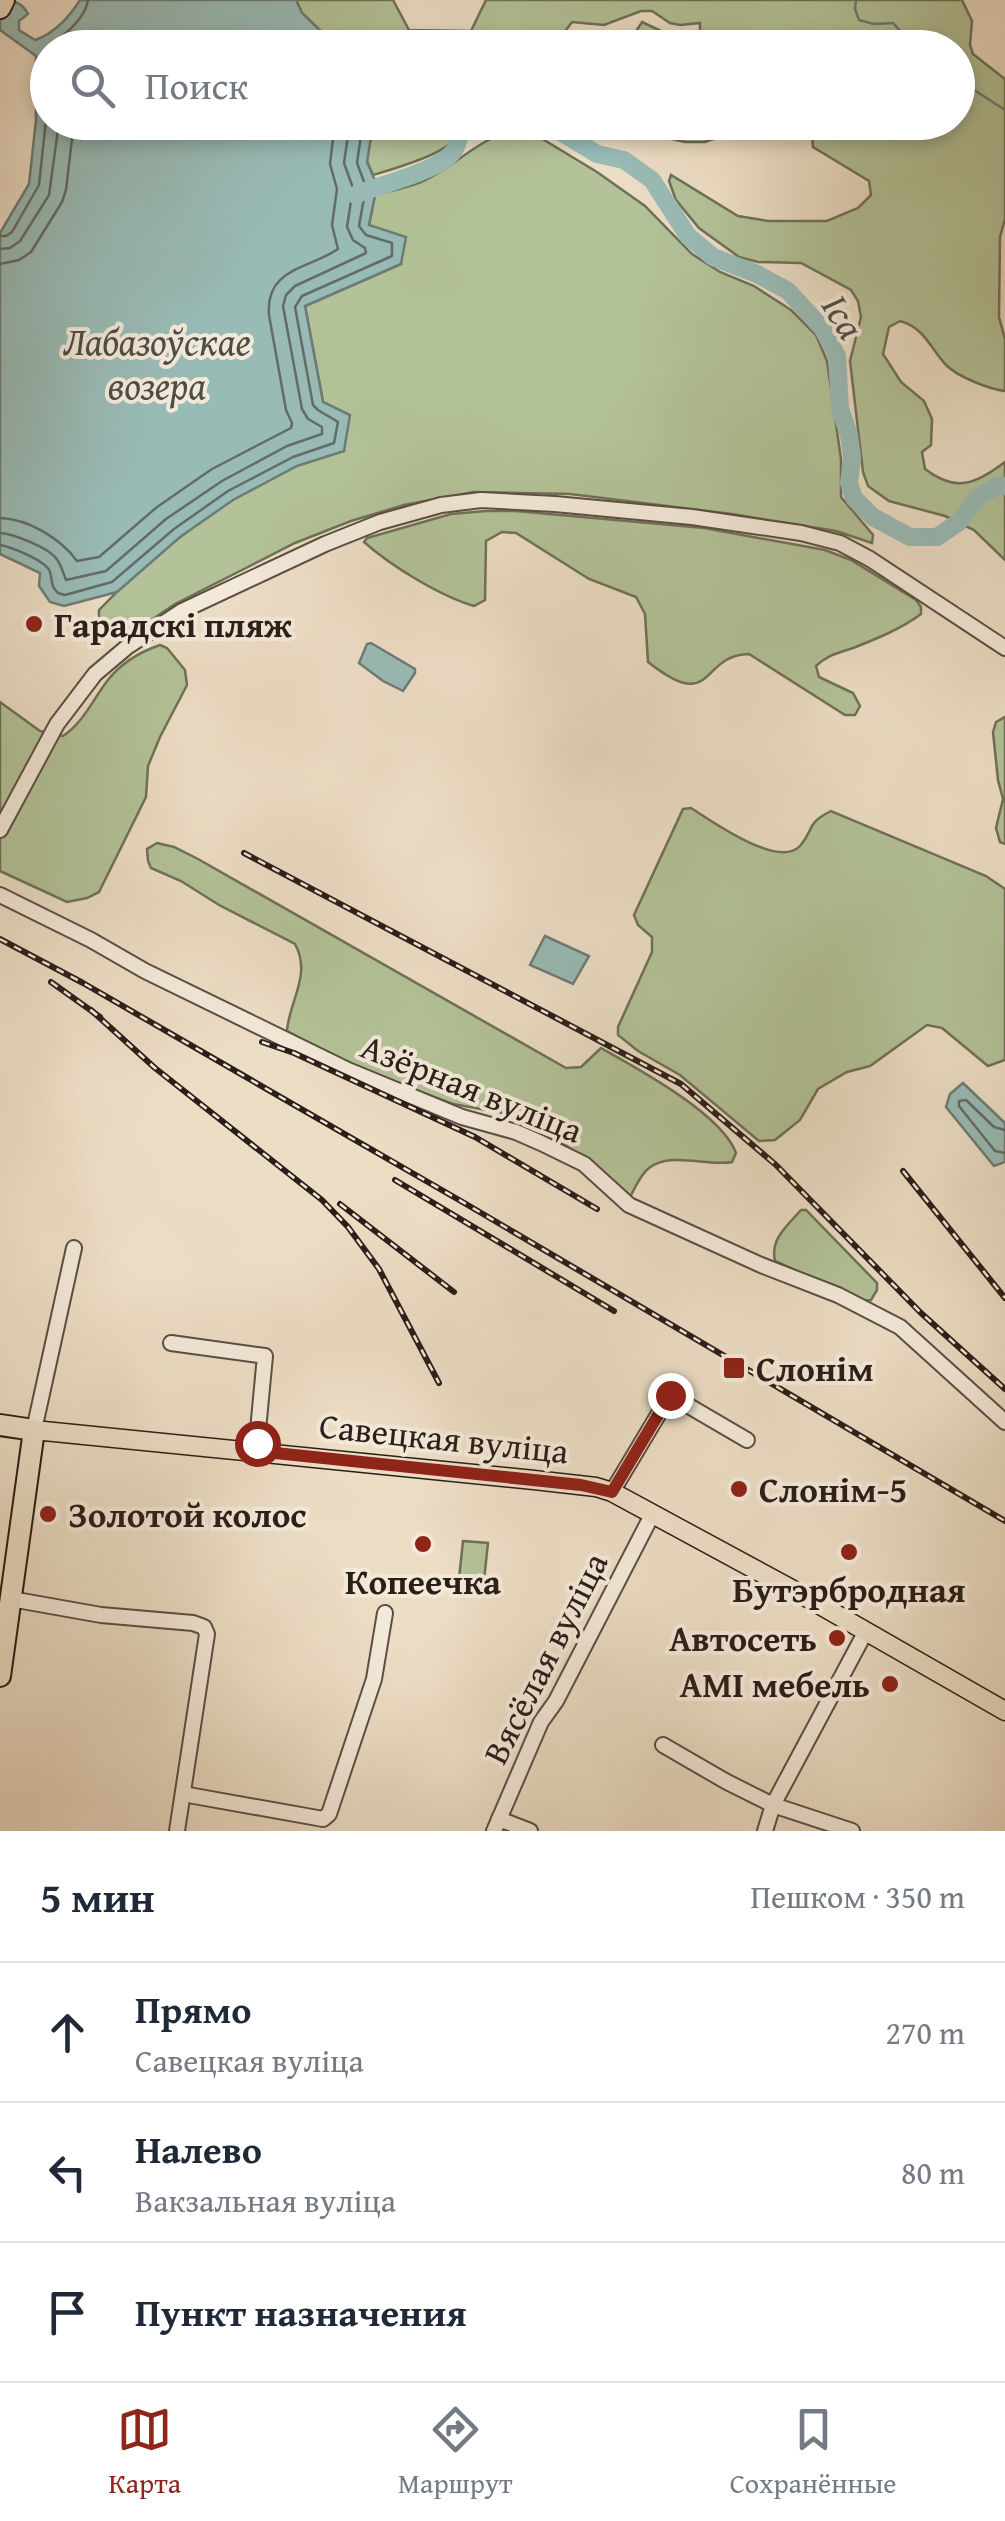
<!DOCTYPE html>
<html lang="ru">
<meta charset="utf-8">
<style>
:root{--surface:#fff;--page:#f6f6f7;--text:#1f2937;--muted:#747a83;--line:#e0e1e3;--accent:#8f2418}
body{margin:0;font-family:"Gentium Book Plus",serif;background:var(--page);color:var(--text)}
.stop{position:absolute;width:30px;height:30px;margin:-22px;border:8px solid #8f2418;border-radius:50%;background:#fff}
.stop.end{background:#8f2418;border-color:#fff;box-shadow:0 2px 10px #0008}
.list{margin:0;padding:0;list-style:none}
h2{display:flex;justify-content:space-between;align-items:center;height:130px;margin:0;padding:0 40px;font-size:42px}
h2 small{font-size:32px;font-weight:400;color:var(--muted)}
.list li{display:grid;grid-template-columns:65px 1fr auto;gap:30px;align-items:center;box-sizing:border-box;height:140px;padding:0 40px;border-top:2px solid var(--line)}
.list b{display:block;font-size:38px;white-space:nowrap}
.list p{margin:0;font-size:32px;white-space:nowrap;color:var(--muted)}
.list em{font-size:32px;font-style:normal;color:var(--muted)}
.icon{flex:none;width:55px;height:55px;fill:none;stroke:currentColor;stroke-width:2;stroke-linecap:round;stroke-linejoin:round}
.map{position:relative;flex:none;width:1005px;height:1831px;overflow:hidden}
.search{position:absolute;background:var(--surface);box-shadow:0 5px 15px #0003;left:30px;right:30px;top:30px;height:110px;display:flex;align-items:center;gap:25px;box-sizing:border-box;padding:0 35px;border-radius:55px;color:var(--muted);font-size:38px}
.sheet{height:550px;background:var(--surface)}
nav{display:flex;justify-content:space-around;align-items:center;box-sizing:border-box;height:140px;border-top:2px solid var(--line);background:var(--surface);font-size:28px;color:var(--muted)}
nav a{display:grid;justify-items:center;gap:5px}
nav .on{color:var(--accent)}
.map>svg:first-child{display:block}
.green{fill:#b3c298;stroke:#6f7058;stroke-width:2.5}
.water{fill:#99bbb6;stroke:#6d7c77;stroke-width:2.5}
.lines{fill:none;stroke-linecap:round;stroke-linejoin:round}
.shore{stroke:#626c68;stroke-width:2.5}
.stream{stroke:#6d7c77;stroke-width:2.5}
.river{stroke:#99bbb6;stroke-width:18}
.minor-casing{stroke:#5b4e44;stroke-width:18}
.major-casing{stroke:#2b1e19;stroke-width:21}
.highway-casing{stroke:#2b1e19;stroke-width:24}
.minor{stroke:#f3e9d9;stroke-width:14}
.major{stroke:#ecddc5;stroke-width:18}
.highway{stroke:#ecddc5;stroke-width:20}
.rail-casing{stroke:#2b1e19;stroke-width:6}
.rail{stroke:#f3e9d9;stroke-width:2.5;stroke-dasharray:8;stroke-linecap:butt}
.route{stroke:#8f2418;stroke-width:12}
.poi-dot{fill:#8f2418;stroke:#f3e9d9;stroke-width:4}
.labels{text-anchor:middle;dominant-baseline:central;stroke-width:8;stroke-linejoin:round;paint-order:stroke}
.poi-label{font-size:35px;font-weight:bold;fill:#2b1e19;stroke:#f3e9d9;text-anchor:start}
.street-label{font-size:35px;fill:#2b1e19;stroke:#f3e9d9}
.water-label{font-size:38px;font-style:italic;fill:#4c4d48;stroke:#f3e9d9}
</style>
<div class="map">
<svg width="1005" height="1831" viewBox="0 0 1005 1831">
<rect width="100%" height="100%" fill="#ecddc5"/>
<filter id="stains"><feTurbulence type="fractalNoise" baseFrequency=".002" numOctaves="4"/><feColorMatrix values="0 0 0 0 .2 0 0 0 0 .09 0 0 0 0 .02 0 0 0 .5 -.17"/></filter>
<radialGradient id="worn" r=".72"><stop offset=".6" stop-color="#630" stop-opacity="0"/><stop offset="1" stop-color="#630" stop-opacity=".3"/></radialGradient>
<g class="green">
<path d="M 296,0 L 393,0 L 409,30 L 471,31 L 486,0 L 962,0 L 972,21 L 970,45 L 973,54 L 1005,79 L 1005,219 L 1000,237 L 999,317 L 1005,339 L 1005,391 C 989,389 958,377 946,365 C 930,348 925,328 900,321 L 889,327 L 883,354 L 901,382 L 924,401 L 932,419 L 931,445 L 922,452 L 925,469 C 956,493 976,484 1005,462 L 1005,560 L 974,530 L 945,516 L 889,501 L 868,486 L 863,472 L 850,361 L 861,317 L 858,301 L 851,290 L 801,263 L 758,262 L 739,257 L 699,228 L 676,200 L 669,181 L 671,175 L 738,216 L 768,221 L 827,221 L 858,208 L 871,195 L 869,181 L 813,147 L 811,123 L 958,122 L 958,48 L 692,47 L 700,33 L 700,23 L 680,25 L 670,23 L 652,11 L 641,11 L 604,25 L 572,22 L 560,38 L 549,40 L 529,36 L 526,45 L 528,47 L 329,47 L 330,40 L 302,13 Z"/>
<path d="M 642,22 L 661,31 L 664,41 L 662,47 L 596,47 C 600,29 620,33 635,33 Z"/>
<path d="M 373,123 L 455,123 C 455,130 454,139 448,145 C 435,157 390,170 373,175 L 367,161 Z"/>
<polygon points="566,123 614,123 624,129 634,129 645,123 725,123 722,136 705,142 685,142 663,137 598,138"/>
<path d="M 526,129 L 597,172 L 645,206 L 692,254 L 720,272 L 754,286 L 791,310 L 816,335 L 827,361 L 841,459 L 841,497 L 873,535 L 872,543 L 836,531 L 732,514 L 570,494 L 474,492 L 404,505 L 351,521 L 295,543 L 175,604 L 129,635 L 115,639 L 108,637 L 99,621 L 99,610 C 150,556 230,493 299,465 C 314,460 329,455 344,451 L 323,402 L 305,306 L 401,264 L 369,225 L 375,195 C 390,191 406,188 421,182 C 460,165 480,133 526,129 Z"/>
<path d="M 486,511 L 516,511 L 704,528 L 825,550 L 851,560 L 916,600 L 921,607 L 921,614 C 901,629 876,639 853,648 C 838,653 827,655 816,666 L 819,677 L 853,693 L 860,706 L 855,715 L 845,715 L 749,654 C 699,655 715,715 648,662 L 645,614 L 636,597 L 589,579 L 516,533 L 502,532 L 486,541 L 485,600 L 474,606 C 440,596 391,566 364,542 L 367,538 L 451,514 Z"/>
<path d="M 160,645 L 167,648 L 185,670 L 187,685 L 160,737 L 148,766 L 146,797 L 99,892 L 87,898 L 67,902 L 0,871 L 0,702 L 40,731 L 63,736 C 84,722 93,699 108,680 C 121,663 140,652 160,645 Z"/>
<polygon points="1005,717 1005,844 1000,842 996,828 1003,799 998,780 993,732 996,722"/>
<path d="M 691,808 C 712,821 778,869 800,846 C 815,829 805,824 831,811 L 986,876 L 1005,889 L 1005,1060 L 988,1066 L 942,1028 L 927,1025 L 870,1066 L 847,1072 L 818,1089 L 800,1120 L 775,1140 L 759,1141 L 680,1075 L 638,1051 L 618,1035 L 618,1027 L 652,952 L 652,937 L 638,925 L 634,915 L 683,809 Z"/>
<path d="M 157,843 L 174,847 L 198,859 L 566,1068 L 581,1067 L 601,1048 C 638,1069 722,1114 736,1153 L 732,1162 C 707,1167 672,1151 649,1168 C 640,1175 635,1188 630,1197 L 586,1158 L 514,1115 L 453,1104 L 356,1068 L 287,1031 C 289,1001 312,975 295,944 L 219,905 L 181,881 L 151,868 L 148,861 L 147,849 Z"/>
<path d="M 801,1210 L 806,1210 L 877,1283 L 877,1290 L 871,1300 L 862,1301 L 775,1261 C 770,1239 787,1226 801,1210 Z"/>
<polygon points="463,1541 488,1543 483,1590 458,1588"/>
</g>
<g class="water">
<path d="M 0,0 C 12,0 22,2 28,14 L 19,21 L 19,30 L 35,40 C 54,34 70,16 80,0 L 296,0 L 302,13 L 330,40 L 329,47 L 48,48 L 48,122 L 373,123 L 367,162 L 377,185 L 369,225 L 406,237 L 401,264 L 305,306 L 323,402 L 350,415 L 344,451 L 297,466 L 233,500 L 180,537 L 117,592 L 64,606 L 50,602 L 39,586 L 40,573 L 0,554 L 0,233 L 29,184 L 36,120 L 36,56 L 0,30 Z"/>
<polygon points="371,643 415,669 415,673 403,691 383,681 359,663 367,644"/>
<polygon points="545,936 589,956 573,984 530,965"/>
<polygon points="963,1083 1005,1123 1005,1162 994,1166 946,1107 950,1094"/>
</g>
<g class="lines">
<g class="shore">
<path d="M 0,236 L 6,236 L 12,232 L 39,185 L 46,120 L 45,50 C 61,37 85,21 88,0"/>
<polyline points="0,249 10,248 20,241 49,195 59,122"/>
<polyline points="0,264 19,260 31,252 62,202 66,190 74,122"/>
<path d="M 0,518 C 29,519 61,539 77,561 L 99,557 L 157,507 L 212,469 L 291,428 L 292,423 L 286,410 L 269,315 C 265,268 309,269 338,249 L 332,225 L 337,189 L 330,164 L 335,122"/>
<path d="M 0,533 C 14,534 46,547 55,557 C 61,563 63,573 66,580 L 106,571 L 166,519 L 222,481 L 287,446 L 322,434 L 322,427 L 308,419 L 302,409 L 283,306 L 286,295 L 295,286 L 366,253 L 365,248 L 353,240 L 347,227 L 353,188 L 344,163 L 350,122"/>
<path d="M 0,545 C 11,547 47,561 50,572 C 53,582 50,585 58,593 L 65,595 L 112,582 L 174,529 L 228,491 L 293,457 L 334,443 L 338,422 L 318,410 L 313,405 L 295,307 L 302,296 L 392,256 L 392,243 L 366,235 L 359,226 L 366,187 L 357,163 L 363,122"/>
<polyline points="1005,1130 994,1127 966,1100 959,1101 959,1106 995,1151 1005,1153"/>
</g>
<g class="stream">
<polyline points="856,0 855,9 859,20 874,24 893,23 902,33 928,48"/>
<polyline points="958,69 965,84 1005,110"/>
</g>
<g class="river">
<polyline points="544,122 597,154 624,160 652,180 688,236 713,257 757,274 788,291 823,329 837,356 840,409 849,435 852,457 849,483 854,498 873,517 910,537 937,537 959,522 979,496 998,486 1005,486"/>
<path d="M 355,195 C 378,185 438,171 452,153 C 459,145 460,133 461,122"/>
</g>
<defs>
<g id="minor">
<polyline points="0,830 57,724 95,674 127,647 182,611 325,544 380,522 441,505 481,500 555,504 692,517 801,533 840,543 870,559 1005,648"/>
<polyline points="0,895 91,940 145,971 348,1070 462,1117 516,1132 541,1143 584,1164 629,1205 761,1265 838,1295 900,1327 1005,1422"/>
<polyline points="171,1343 265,1356 256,1451"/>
<polyline points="34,1430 74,1248"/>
<polyline points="612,1492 670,1395 747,1440"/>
<polyline points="11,1599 101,1615 193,1623 204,1627 207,1634 177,1831"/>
<polyline points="663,1745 727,1782 773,1805 852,1831"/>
<polyline points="183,1794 323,1819 329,1814 374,1679 385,1613"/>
<polyline points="499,1819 530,1831"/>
<polyline points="494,1831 541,1722 556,1701 653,1513"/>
<polyline points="765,1831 773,1805 866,1631"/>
</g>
<polyline id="major" points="34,1430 534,1480 596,1487 612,1492 806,1597 1005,1711"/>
<g id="highway">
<polyline points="0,8 4,0"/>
<polyline points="0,1425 34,1430 0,1676"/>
</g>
</defs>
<use href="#minor" class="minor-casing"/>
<use href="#major" class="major-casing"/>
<use href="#highway" class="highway-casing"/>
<use href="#minor" class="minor"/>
<use href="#major" class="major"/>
<use href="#highway" class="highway"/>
<defs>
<g id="rail">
<polyline points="244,853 681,1084 776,1165 921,1313 1005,1389"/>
<polyline points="0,939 83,983 466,1204 1005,1521"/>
<polyline points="51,982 100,1017"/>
<polyline points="91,1010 155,1068 322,1200 348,1227 379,1269 439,1383"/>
<polyline points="262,1042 294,1053 475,1137 597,1209"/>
<polyline points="903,1171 1005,1298"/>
<polyline points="395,1180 614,1311"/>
<polyline points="340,1204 454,1292"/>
</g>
</defs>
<use href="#rail" class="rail-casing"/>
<use href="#rail" class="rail"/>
</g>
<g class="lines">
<polyline class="route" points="257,1443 256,1451 581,1485 612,1492 670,1395"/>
</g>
<g class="poi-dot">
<circle cx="34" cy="624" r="10"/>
<rect x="722" y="1356" width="24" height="24" rx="5"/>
<circle cx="739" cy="1489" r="10"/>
<circle cx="48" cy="1514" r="10"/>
<circle cx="423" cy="1544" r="10"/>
<circle cx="849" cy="1552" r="10"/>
<circle cx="837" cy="1638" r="10"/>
<circle cx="890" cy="1684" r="10"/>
</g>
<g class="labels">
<g class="poi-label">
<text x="54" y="624">Гарадскі пляж</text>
<text x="756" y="1368">Слонім</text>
<text x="759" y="1489">Слонім-5</text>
<text x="68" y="1514">Золотой колос</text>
<text x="423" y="1581" text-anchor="middle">Копеечка</text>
<text x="849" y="1589" text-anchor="middle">Бутэрбродная</text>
<text x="817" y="1638" text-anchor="end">Автосеть</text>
<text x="870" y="1684" text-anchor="end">AMI мебель</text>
</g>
<g class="street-label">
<text transform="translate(472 1088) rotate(22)">Азёрная вуліца</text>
<text transform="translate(444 1438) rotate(6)">Савецкая вуліца</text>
<text transform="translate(545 1658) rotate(-63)">Вясёлая вуліца</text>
</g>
<g class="water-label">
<text transform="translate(844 316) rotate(58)">Іса</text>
<text x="157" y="341">Лабазоўскае<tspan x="157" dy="44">возера</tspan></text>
</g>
</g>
<rect width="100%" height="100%" filter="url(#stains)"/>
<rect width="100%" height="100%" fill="url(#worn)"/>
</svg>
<div class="stop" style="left:257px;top:1443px"></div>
<div class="stop end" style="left:670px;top:1395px"></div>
<div class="search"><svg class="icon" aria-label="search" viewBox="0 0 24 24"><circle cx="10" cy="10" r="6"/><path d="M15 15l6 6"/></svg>Поиск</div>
</div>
<section class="sheet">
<h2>5 мин<small>Пешком · 350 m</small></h2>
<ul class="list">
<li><svg class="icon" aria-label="ahead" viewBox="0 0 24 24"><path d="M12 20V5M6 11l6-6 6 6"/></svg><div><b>Прямо</b><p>Савецкая вуліца</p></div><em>270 m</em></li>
<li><svg class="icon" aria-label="left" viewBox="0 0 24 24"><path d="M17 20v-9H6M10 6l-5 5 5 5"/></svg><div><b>Налево</b><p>Вакзальная вуліца</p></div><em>80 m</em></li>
<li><svg class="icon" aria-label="arrive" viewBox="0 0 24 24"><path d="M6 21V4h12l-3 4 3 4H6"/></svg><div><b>Пункт назначения</b></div></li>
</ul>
</section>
<nav>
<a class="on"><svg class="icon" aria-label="map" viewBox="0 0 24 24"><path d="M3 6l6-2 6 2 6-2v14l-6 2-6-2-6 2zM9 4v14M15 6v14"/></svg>Карта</a>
<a><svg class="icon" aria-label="directions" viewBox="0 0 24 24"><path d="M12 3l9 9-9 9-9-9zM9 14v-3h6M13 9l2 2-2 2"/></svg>Маршрут</a>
<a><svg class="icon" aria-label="saved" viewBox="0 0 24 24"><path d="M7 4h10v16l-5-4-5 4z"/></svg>Сохранённые</a>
</nav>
